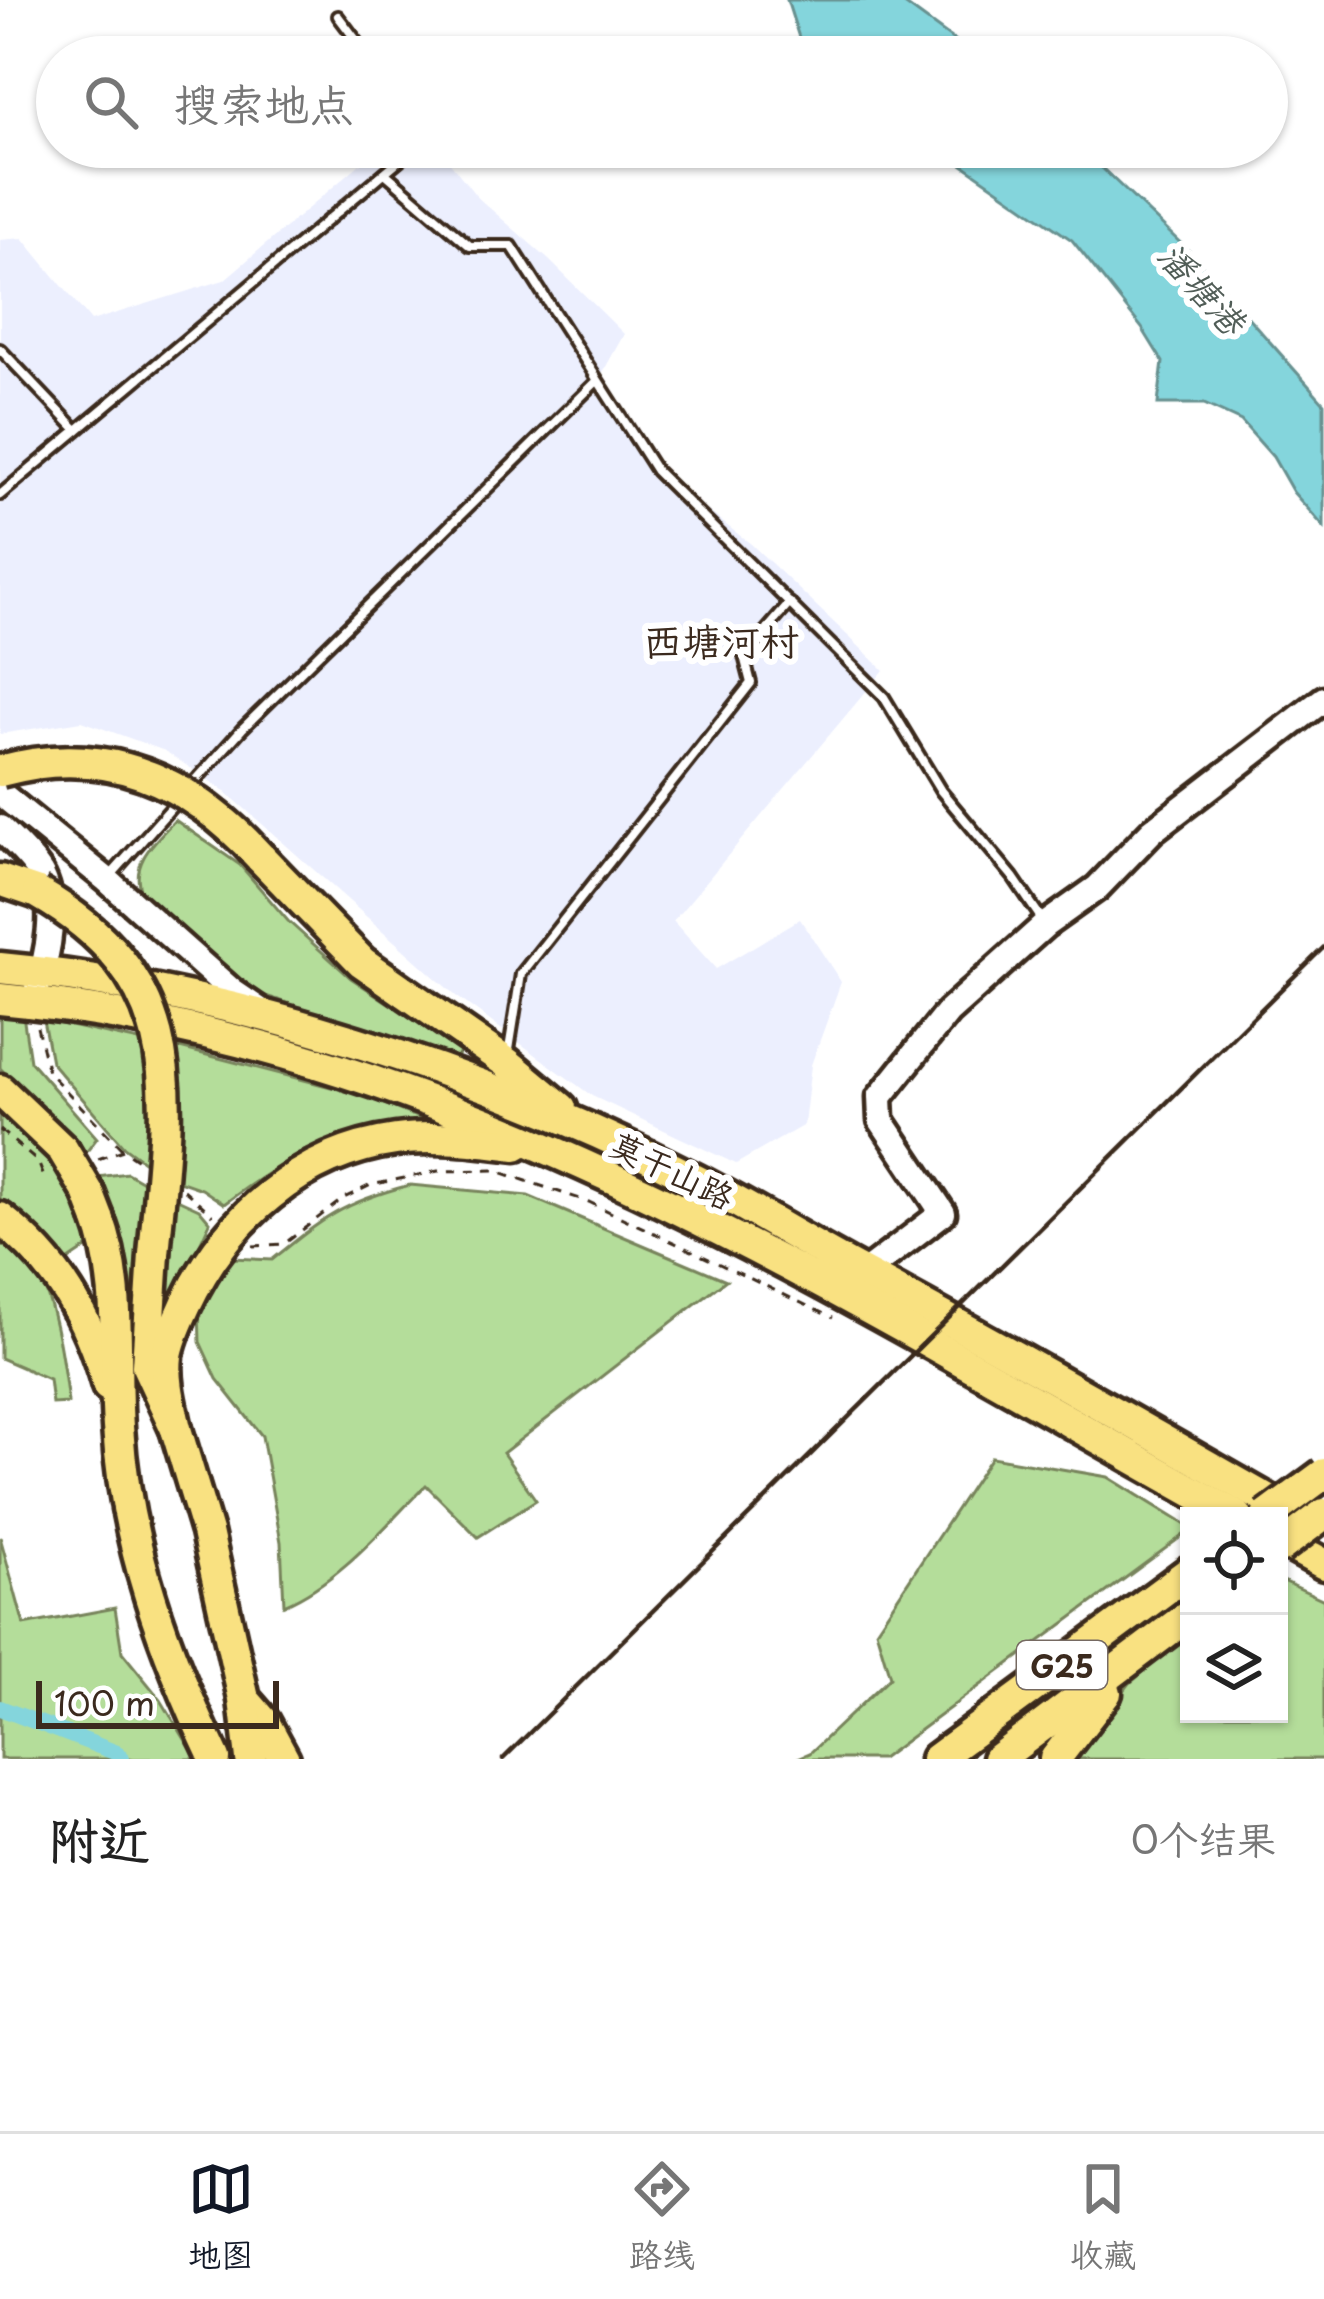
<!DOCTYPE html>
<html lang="zh">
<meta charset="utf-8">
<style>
:root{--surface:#fff;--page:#f2f2f2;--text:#222;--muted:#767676;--line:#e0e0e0;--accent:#111827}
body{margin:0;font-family:"Playpen Sans","LXGW WenKai TC",sans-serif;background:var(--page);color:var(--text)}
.controls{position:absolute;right:36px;bottom:36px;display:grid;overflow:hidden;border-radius:0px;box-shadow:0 3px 9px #0004}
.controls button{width:108px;height:108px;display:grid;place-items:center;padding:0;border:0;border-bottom:3px solid var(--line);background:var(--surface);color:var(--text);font:60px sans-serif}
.scale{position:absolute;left:36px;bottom:30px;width:243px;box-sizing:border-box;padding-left:12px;border:6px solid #3b2a1e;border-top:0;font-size:33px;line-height:42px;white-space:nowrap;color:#3b2a1e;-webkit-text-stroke:9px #fff;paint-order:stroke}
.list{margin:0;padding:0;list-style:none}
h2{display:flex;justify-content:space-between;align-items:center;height:156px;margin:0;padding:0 48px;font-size:51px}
h2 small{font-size:39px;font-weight:400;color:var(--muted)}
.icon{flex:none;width:66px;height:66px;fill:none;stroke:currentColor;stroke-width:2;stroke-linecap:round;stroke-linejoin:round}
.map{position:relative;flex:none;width:1324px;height:1759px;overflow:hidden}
.search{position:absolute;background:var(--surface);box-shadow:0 3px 9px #0004;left:36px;right:36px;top:36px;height:132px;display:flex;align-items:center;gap:30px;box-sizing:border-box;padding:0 42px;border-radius:66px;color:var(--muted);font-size:45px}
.sheet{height:372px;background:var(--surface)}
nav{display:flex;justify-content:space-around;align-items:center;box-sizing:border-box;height:168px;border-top:3px solid var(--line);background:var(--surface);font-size:33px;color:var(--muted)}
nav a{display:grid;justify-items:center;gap:6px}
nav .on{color:var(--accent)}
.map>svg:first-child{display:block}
.built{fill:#eceffe}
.green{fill:#b4dd9a;stroke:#78845c;stroke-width:3}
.water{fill:#84d5dc;stroke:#679190;stroke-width:3}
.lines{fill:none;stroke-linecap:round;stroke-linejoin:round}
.canal{stroke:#84d5dc;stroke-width:16}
.lane-casing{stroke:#3b2a1e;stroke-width:16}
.secondary-casing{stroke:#3b2a1e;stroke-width:33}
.highway-casing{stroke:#3b2a1e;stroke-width:39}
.path{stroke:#3b2a1e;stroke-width:3;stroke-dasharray:9 9;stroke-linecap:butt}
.lane{stroke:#fff;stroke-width:8}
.secondary{stroke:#fff;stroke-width:24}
.highway{stroke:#f9e181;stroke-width:30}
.rail{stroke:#3b2a1e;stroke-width:4.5}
.highway-bridge-casing{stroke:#3b2a1e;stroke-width:39;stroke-linecap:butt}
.highway-bridge{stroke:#f9e181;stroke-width:30}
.labels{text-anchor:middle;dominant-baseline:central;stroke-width:12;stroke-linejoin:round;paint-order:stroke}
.shield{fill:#fff;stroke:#766a62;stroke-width:3}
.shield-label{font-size:30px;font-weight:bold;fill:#3b2a1e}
.street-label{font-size:33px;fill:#3b2a1e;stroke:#fff}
.water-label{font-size:36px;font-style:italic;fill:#515d57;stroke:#fff}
.quarter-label{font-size:39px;fill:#3b2a1e;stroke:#fff}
</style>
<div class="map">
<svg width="1324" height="1759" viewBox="0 0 1324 1759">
<rect width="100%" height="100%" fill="#fff"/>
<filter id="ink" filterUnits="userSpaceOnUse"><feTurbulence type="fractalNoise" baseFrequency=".00833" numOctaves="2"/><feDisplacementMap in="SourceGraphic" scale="24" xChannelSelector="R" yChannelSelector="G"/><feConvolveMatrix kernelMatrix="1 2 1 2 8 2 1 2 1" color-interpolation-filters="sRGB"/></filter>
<g filter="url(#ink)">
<polygon class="built" points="380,147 438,147 477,197 548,259 624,334 598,381 656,471 751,544 884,670 673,921 716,969 800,919 841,982 811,1065 804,1125 736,1164 592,1096 456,996 226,792 165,751 82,721 0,734 0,240 23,238 91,321 224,280"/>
<g class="green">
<path d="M 175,820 L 240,865 L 288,921 L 351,978 L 461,1051 L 457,1057 L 256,993 L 142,895 C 128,864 155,841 175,820 Z"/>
<polygon points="0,1012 23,1015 30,1061 97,1138 85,1154 0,1068"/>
<polygon points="43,1020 144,1042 153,1087 147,1164 124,1147 51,1062"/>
<path d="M 176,1047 L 362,1095 L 432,1123 C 336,1133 302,1146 224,1204 L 202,1189 L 173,1179 L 179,1107 Z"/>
<path d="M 0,1109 C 45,1144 70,1193 93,1244 L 66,1262 L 39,1233 L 0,1200 Z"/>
<polygon points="127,1173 148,1185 140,1314 129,1319 112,1219 98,1177"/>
<path d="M 410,1185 L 528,1196 L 726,1280 L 503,1453 L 536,1500 L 478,1537 L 426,1485 C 383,1528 340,1581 284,1605 L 281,1542 L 262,1436 L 217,1379 L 200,1342 L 199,1311 L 232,1258 L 272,1260 C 323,1218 344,1202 410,1185 Z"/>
<polygon points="173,1197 199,1209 210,1222 167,1316 160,1316"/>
<path d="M 0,1227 C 9,1235 23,1243 29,1253 C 54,1296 62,1354 68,1403 L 52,1404 L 49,1379 L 0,1358 Z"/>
<polygon points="991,1457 1108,1477 1189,1527 1189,1531 881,1759 796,1759 810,1753 890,1677 876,1630"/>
<polygon points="0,1537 24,1625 115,1608 122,1652 161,1700 197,1759 0,1759"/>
<polygon points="1279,1579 1324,1600 1324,1759 1071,1759 1130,1683 1189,1634 1189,1714 1279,1714"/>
</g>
<g class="water">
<polygon points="787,0 899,0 977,57 801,57 802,47"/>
<polygon points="937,147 1080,147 1192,254 1324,403 1324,527 1293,492 1273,457 1241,421 1204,404 1158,404 1163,362 1142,328 1072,240"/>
</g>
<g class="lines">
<polyline class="canal" points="0,1708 117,1753 122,1759"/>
<defs>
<g id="lane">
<polyline points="338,16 369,57"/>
<polyline points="385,173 470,246 512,246 656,471 884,697 941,791 1013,877 1043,921"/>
<polyline points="0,349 77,430"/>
<polyline points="0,495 415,147"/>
<polyline points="188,789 242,729 597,381"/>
<polyline points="112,874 178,800"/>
<polyline points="508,1056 521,974 751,683 744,656 790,603"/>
</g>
<g id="secondary">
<polyline points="0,793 107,880 233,992 261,1011"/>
<path d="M 0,828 C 13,841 30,856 40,872 C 59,904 48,955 37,988"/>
<polyline points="863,1274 943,1213 881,1120 880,1097 948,1012 1045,925 1097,888 1152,831 1324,699"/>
</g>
<g id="highway">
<polyline points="260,857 362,962 507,1063 561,1108"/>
<polyline points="0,880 38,893"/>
<path d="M 0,968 C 233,990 486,1073 694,1179 C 751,1208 805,1242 861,1272 C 1009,1351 1153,1435 1298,1517"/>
<path d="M 0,999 C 454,1041 847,1300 1237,1516"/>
<polyline points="0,1090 63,1150"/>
<path d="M 0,1218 C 58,1264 88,1315 108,1386"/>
<path d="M 98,1218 C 123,1285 113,1357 118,1427 C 125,1545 165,1653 215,1759"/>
<polyline points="154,1254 147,1366 176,1429 207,1532 244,1699 264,1722 284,1759"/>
<path d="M 176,1429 C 171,1405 164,1380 167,1356 C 170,1337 179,1320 186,1304 C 226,1219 300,1153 396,1140 C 435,1135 477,1140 516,1145"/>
<polyline points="1279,1539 1324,1564"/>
<polyline points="244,1699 251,1759"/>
<polyline points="936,1759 1189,1572"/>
<polyline points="998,1759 1189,1615"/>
<polyline points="1055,1759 1106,1693"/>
</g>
</defs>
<use href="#lane" class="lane-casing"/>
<use href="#secondary" class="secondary-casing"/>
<use href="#highway" class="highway-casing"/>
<g class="path">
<polyline points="37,1027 48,1072 123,1150 141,1162"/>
<polyline points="0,1130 38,1162 44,1177 49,1175"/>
<polyline points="98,1159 123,1150"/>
<polyline points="184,1190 213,1215"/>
<polyline points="253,1246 284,1244 344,1198 371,1185 438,1171 494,1170 589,1202 833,1318"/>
</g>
<use href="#lane" class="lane"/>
<use href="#secondary" class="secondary"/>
<use href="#highway" class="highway"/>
<polyline class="rail" points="503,1759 1324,947"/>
<defs>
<g id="highway-bridge">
<path d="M 0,771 C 105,742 189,779 260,857"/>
<path d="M 38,893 C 194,983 168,1099 154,1254"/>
<polyline points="63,1150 88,1192 98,1218"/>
<polyline points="1267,1516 1324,1474"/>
<polyline points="1279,1548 1324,1514"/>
</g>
</defs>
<use href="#highway-bridge" class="highway-bridge-casing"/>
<use href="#highway-bridge" class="highway-bridge"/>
</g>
</g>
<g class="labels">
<rect class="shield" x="1017" y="1641" width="90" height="48" rx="9"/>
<g class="shield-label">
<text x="1062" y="1665">G25</text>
</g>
<g class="street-label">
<text transform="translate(673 1169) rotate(26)">莫干山路</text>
</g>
<g class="water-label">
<text transform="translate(1203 287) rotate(48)">潘塘港</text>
</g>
<g class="quarter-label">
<text x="721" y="639">西塘河村</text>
</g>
</g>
</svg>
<div class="controls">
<button><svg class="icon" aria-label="locate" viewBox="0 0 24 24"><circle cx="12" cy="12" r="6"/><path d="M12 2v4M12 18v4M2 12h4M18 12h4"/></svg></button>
<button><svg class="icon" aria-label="layers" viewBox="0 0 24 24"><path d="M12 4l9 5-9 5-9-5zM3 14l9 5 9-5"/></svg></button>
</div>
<div class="scale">100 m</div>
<div class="search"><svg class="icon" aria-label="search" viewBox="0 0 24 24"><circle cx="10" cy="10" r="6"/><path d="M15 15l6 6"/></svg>搜索地点</div>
</div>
<section class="sheet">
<h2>附近<small>0个结果</small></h2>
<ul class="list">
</ul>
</section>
<nav>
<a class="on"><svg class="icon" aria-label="map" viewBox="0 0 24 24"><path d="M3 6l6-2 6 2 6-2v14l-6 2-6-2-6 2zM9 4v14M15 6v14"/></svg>地图</a>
<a><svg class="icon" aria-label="directions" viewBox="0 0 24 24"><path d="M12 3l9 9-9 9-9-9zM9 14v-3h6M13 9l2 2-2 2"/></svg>路线</a>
<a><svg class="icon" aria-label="saved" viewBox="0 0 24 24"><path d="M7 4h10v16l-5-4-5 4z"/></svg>收藏</a>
</nav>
